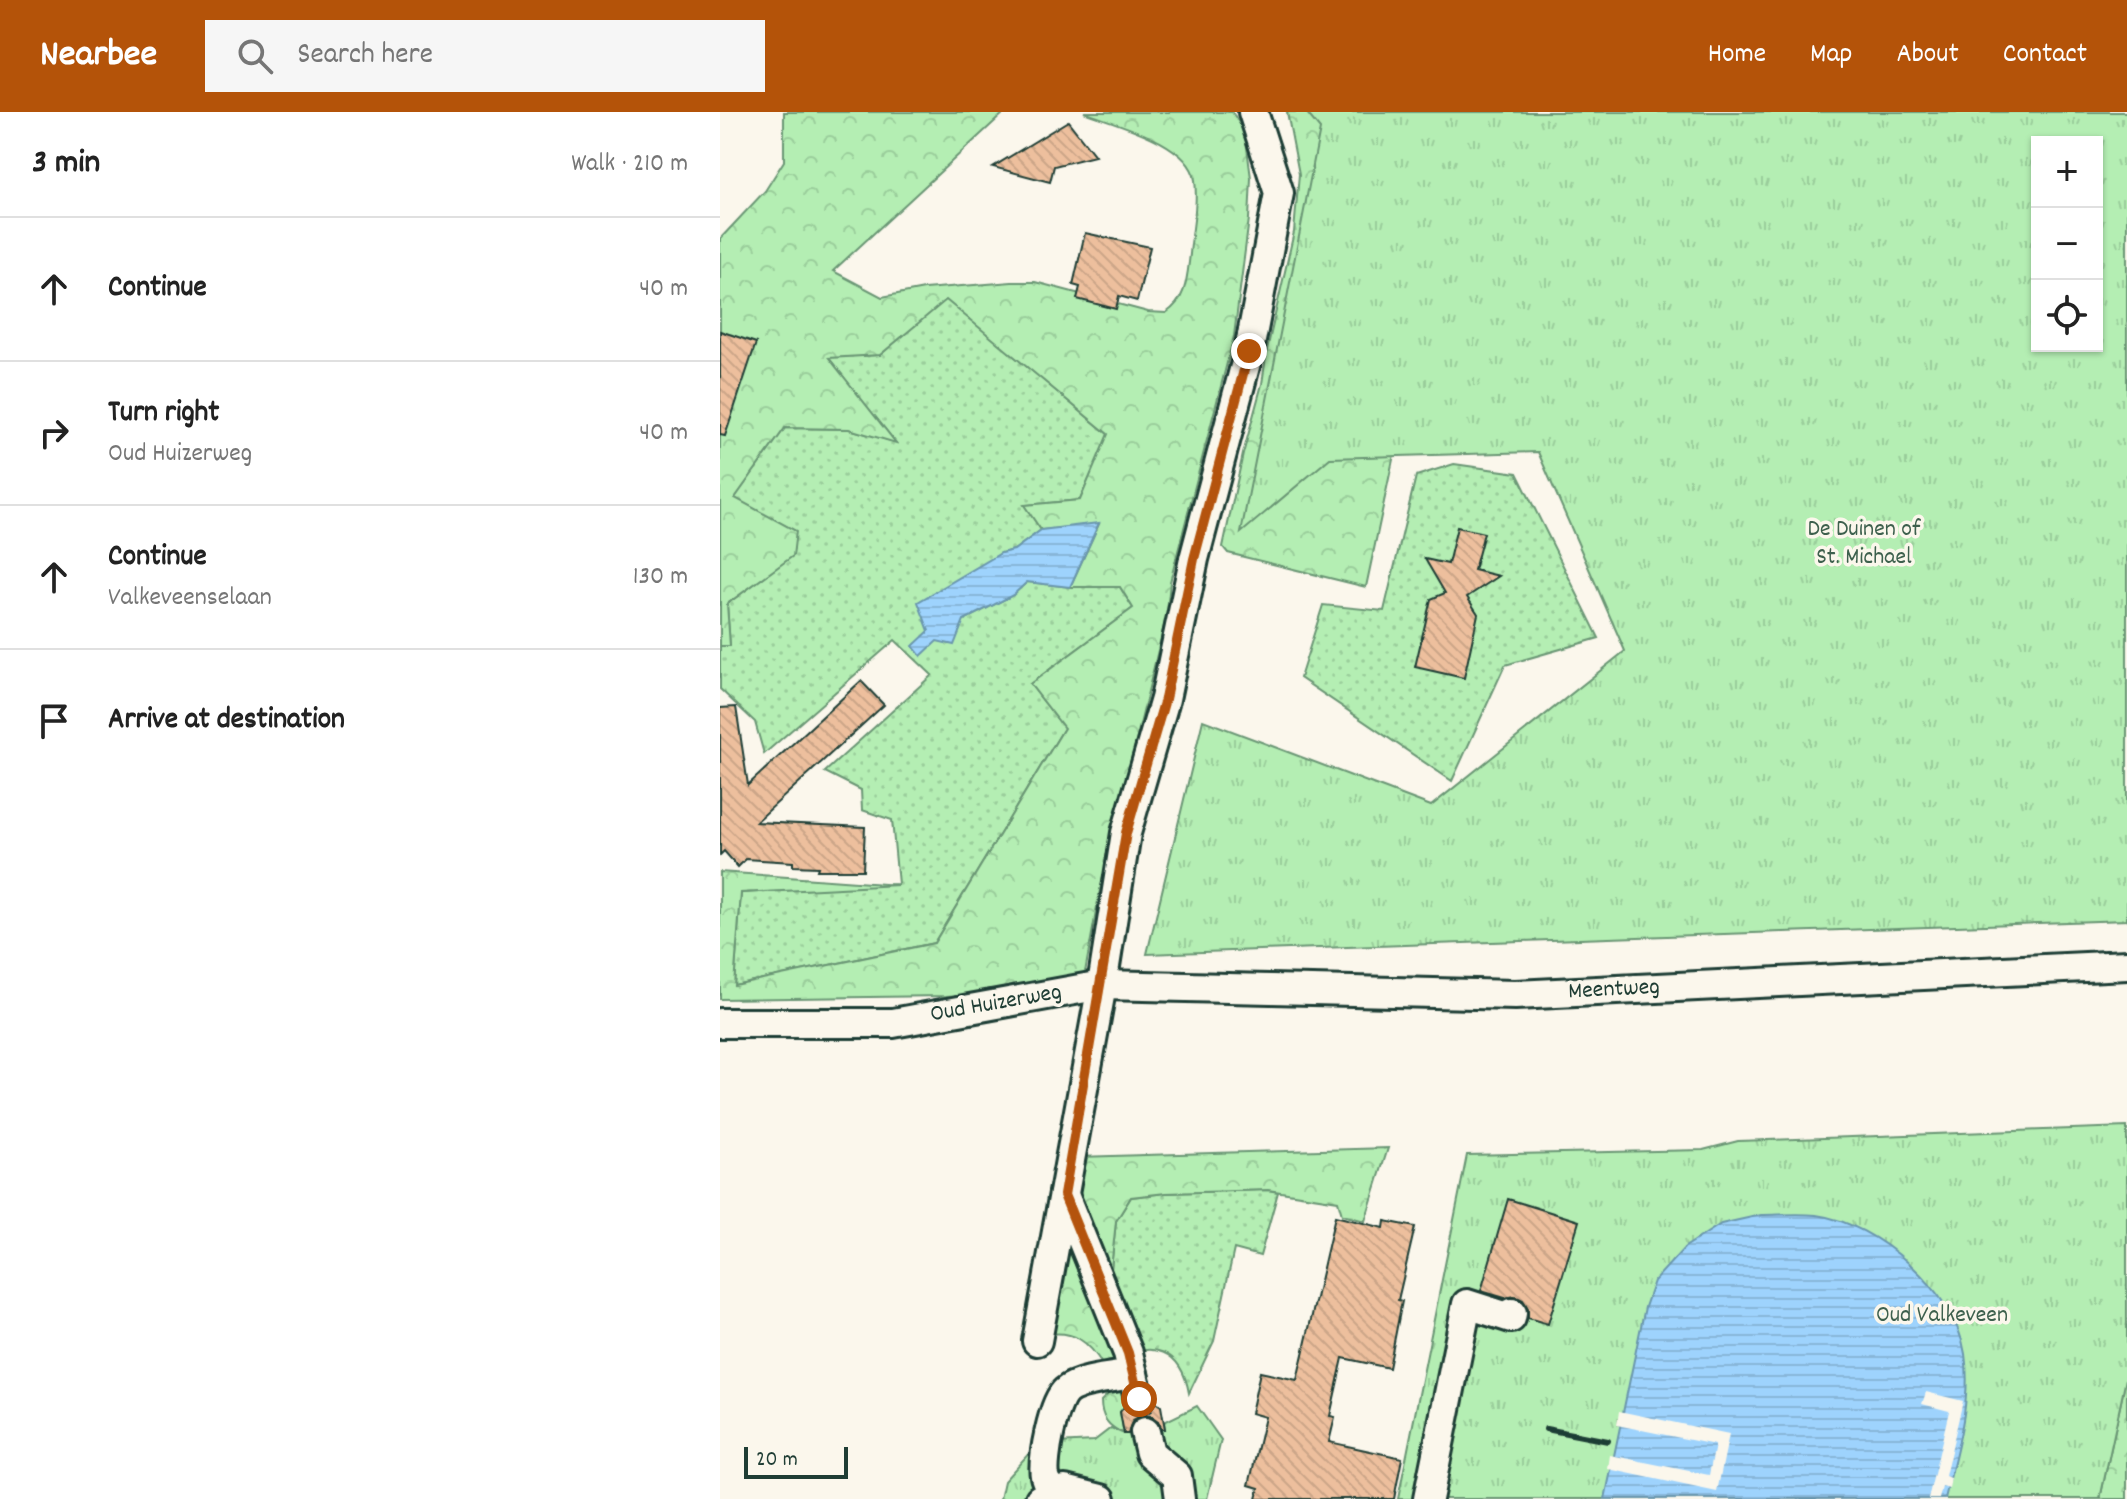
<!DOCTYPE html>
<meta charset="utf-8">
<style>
:root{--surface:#fff;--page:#f6f6f6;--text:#222;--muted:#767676;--line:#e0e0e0;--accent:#b45309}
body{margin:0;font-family:Dekko,sans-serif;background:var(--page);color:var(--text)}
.controls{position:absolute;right:24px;top:24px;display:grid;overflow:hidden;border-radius:0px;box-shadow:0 2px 6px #0004}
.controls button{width:72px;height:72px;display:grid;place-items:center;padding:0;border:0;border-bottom:2px solid var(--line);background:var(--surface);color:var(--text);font:40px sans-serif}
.scale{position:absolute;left:24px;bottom:20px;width:104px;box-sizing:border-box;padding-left:8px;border:4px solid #1f3d34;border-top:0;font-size:22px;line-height:28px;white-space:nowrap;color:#1f3d34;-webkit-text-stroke:6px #fbf7ec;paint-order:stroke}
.stop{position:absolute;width:24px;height:24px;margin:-18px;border:6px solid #b45309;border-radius:50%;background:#fff}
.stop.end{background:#b45309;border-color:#fff;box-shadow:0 2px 8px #0008}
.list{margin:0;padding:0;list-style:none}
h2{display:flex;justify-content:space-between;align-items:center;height:104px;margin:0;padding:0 32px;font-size:34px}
h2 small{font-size:26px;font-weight:400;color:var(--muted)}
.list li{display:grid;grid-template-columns:52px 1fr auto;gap:24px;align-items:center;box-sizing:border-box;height:144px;padding:0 32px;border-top:2px solid var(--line)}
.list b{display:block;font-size:30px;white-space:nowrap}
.list p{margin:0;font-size:26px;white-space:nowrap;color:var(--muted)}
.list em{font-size:26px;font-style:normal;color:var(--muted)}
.icon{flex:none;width:44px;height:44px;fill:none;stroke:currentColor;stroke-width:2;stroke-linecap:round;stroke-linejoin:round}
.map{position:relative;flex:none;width:1407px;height:1387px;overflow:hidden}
header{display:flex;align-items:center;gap:48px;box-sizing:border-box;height:112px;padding:0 40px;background:var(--accent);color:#fff}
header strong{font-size:38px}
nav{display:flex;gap:44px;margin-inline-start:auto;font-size:28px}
.search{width:560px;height:72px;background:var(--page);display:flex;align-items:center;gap:20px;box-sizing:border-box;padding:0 28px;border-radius:0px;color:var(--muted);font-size:30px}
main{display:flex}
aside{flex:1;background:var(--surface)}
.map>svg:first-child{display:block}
.grass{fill:url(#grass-dots);stroke:#6a9674;stroke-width:2}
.forest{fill:url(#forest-crowns);stroke:#6a9674;stroke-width:2}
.park{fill:url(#park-tufts);stroke:#6a9674;stroke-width:2;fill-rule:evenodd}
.water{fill:url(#water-rules);stroke:#6b97ad;stroke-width:2}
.pier{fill:#fbf7ec}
.building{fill:url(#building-back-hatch);stroke:#1f3d34;stroke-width:2}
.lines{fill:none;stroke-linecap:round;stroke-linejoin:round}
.street-casing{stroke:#1f3d34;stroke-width:34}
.street{stroke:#fbf7ec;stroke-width:28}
.rail{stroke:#1f3d34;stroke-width:6}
.route{stroke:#b45309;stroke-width:10}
.labels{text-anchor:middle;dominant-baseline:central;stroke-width:7;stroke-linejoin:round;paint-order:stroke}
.park-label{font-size:24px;fill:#3d604d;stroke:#fbf7ec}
.street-label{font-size:24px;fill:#1f3d34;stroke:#fbf7ec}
</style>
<header>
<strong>Nearbee</strong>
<div class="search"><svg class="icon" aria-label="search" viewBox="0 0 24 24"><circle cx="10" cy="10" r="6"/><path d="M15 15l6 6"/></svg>Search here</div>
<nav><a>Home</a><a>Map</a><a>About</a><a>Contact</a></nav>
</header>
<main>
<aside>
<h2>3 min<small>Walk · 210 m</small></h2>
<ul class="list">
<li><svg class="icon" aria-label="ahead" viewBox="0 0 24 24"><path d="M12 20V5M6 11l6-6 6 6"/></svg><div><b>Continue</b></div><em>40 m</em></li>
<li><svg class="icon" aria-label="right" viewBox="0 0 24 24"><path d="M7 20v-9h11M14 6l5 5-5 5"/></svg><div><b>Turn right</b><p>Oud Huizerweg</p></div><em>40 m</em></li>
<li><svg class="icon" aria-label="ahead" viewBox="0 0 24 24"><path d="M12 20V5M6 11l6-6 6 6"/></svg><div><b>Continue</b><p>Valkeveenselaan</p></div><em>130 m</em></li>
<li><svg class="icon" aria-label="arrive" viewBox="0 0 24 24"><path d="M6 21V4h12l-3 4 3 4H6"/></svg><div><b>Arrive at destination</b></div></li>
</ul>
</aside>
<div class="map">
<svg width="1407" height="1387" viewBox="0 0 1407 1387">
<defs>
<pattern id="grass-dots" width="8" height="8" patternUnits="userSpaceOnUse" patternTransform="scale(2)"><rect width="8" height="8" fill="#b4eeb3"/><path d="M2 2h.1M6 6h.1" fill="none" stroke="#9acd9b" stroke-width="1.8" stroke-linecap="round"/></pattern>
<pattern id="forest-crowns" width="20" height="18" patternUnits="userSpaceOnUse" patternTransform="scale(2)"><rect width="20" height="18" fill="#b4eeb3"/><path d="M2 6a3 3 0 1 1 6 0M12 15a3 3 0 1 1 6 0" fill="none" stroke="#9acd9b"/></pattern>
<pattern id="park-tufts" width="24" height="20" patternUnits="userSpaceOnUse" patternTransform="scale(2)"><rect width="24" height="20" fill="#b4eeb3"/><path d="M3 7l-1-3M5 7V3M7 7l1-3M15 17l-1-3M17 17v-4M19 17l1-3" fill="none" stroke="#9acd9b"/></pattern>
<pattern id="water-rules" width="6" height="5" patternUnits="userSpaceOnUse" patternTransform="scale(2)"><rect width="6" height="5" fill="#9ed3fd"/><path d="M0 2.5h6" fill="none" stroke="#88b6d9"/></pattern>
<pattern id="building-back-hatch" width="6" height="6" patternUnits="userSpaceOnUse" patternTransform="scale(2)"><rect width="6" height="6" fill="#edbf9d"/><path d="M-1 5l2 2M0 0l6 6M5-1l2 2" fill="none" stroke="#cba588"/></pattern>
</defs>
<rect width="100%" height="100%" fill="#fbf7ec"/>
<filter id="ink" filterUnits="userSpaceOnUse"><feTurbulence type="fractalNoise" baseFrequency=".0125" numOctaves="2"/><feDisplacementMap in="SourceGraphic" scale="16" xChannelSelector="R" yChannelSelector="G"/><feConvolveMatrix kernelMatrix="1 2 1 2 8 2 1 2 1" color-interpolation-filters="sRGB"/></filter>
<g filter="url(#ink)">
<g class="grass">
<polygon points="226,187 389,323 360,388 305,393 321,418 294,438 281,441 269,450 217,529 244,508 293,483 307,470 350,475 400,475 413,496 310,572 344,616 214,831 14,873 21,781 178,772 172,708 142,698 141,678 105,660 212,563 175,528 44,642 35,610 0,577 0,534 10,533 7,492 73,443 75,419 14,386 65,316 129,317 175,330 108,245 160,243"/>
<polygon points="734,352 797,361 879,526 785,553 732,669 580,566 603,493 664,499 696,364"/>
<path d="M 548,1078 L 558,1080 L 540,1144 L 514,1137 L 494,1229 L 469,1281 C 461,1237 433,1228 394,1248 L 391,1157 L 396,1109 L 411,1085 L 446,1081 Z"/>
</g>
<g class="forest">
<path d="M 64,0 L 285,0 L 113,159 L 162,185 L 204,177 L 292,170 L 315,170 L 428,200 L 446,201 C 467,187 467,165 470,142 C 472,118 478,92 475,68 C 469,30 395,12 364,0 L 512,0 L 525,20 L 531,66 L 529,107 L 514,224 L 450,470 L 447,501 L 380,778 L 362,877 L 226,884 L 0,887 L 0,760 L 178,773 L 21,781 L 14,873 L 214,831 L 344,616 L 310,572 L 413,496 L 400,475 L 350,475 L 379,412 L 321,418 L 304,393 L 360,388 L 388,322 L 226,188 L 160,243 L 109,246 L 176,331 L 129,317 L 65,316 L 15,386 L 76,419 L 73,444 L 7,492 L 10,534 L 0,534 L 0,127 L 45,79 L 64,49 Z"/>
<polygon points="567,0 712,0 690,267 646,475 508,441 503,435 523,342 542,272 547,238 574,120 579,62"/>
<path d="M 668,1036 L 645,1109 L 622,1103 L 618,1089 L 548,1078 L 446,1081 L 411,1085 L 396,1109 L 391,1157 L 394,1248 L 383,1254 C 370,1230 353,1217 325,1223 L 358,1045 Z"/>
<polygon points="1407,1262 1407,1387 1380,1387"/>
<path d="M 401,1276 L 410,1289 L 400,1300 L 404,1322 C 388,1314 381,1306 381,1289 L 390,1280 Z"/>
</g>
<g class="park">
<path d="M 586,0 L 1407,0 L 1407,808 L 427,842 L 483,608 L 711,694 L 905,539 L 818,340 L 610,346 L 521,421 L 600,17 ZM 1377,30 L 1377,234 L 1317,234 L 1317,30 Z"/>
<polygon points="1407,1015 1407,1262 1380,1387 678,1387 747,1043 983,1038 1018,1029"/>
<polygon points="477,1294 501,1328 487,1387 280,1387 284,1369 321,1328 336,1331 374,1329 391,1316 404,1322 445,1317 444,1310"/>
</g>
<g class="water">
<polygon points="379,411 350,475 307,470 293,483 244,508 234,533 217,529 201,544 193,534 209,519 198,490 281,441 294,438 321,418"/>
<path d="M 1041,1103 C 1059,1103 1078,1101 1096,1103 C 1157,1111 1236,1180 1245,1242 C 1252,1291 1236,1340 1225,1387 L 885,1387 L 925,1195 L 934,1169 L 965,1135 L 1001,1112 Z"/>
</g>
<g class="pier">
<polygon points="1206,1280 1243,1289 1225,1364 1231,1366 1229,1377 1222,1375 1219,1387 1208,1387 1229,1299 1202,1292"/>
<polygon points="899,1299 1009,1322 997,1380 888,1357 890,1343 989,1363 995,1333 897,1313"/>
</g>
<g class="building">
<polygon points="348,9 375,44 334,54 330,70 273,55"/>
<polygon points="365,121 430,135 417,189 399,184 396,197 357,187 360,175 353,173"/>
<polygon points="0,219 36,231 5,324 0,323"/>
<polygon points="737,415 764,421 754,458 779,464 747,485 758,502 744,566 695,555 711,487 725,481 705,447 728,452"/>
<polygon points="141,569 164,593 36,710 145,715 143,758 97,758 98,755 73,754 73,750 26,747 18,755 4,739 0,743 0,596 16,595 28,673"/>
<polygon points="788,1087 859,1109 828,1212 808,1206 808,1196 803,1188 795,1184 785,1186 761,1179"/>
<polygon points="615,1104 664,1116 665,1109 695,1115 678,1188 682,1189 669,1256 623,1246 610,1304 615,1305 609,1330 682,1346 674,1387 536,1387 539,1376 529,1373 545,1305 531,1301 540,1260 577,1268"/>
<polygon points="435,1290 441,1294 445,1317 442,1317 438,1309 431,1304 423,1303 431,1299"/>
<polygon points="404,1295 413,1303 421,1304 413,1308 408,1322 404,1322 400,1300"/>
</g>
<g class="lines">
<defs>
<g id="street">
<polyline points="0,911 173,911 382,873 795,883 1407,853"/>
<polyline points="344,1083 408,1241 419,1287"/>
<polyline points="317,1229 382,873 406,721 445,587 474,447 529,239 559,81 533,0"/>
<polyline points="425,1320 430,1341 457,1364 460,1387"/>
<path d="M 333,1382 C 331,1376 326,1370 325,1364 C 322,1349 333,1290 346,1279 C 358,1268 396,1265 413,1262"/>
<polyline points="320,1387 345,1378 381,1387"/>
<polyline points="708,1387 747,1192 791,1206 792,1201"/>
</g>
</defs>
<use href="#street" class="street-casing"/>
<use href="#street" class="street"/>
<polyline class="rail" points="826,1317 888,1329"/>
</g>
</g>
<g class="lines" filter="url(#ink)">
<polyline class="route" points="419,1287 408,1241 344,1083 406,721 445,587 474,447 529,239"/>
</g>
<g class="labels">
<g class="park-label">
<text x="1144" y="418">De Duinen of<tspan x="1144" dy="28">St. Michael</tspan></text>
<text x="1222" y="1204">Oud Valkeveen</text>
</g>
<g class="street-label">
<text transform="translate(894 878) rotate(-3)">Meentweg</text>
<text transform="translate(276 892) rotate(-10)">Oud Huizerweg</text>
</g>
</g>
</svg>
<div class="controls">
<button>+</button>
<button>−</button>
<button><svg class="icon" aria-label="locate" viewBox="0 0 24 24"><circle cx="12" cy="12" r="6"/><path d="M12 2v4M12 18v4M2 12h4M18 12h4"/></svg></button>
</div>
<div class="scale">20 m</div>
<div class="stop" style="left:419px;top:1287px"></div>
<div class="stop end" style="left:529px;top:239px"></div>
</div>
</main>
